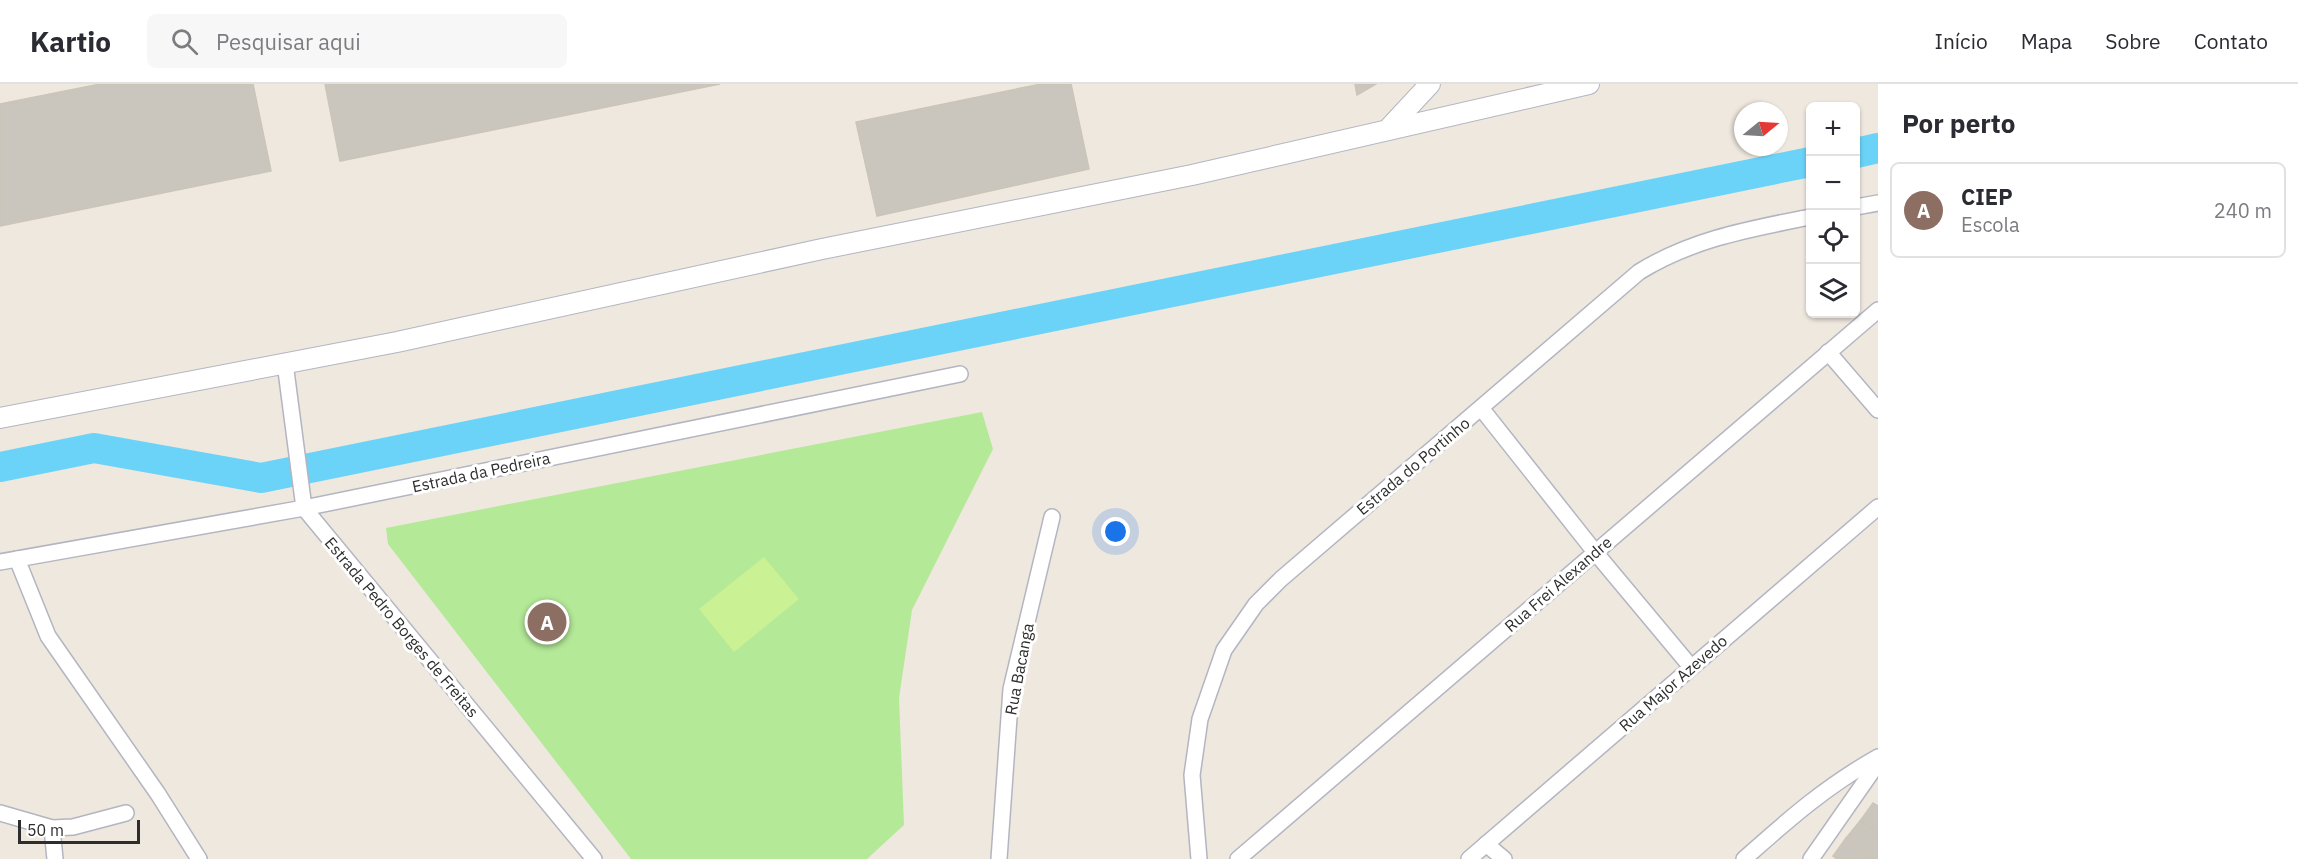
<!DOCTYPE html>
<html lang="pt">
<meta charset="utf-8">
<style>
:root{--surface:#fff;--page:#f7f7f7;--text:#2b2b33;--muted:#7c7c81;--line:#e1e1e2;--accent:#111827}
body{margin:0;font-family:"IBM Plex Sans",sans-serif;background:var(--page);color:var(--text)}
.controls{position:absolute;right:18px;top:18px;display:grid;overflow:hidden;border-radius:9px;box-shadow:0 2px 4px #0004}
.controls button{width:54px;height:54px;display:grid;place-items:center;padding:0;border:0;border-bottom:2px solid var(--line);background:var(--surface);color:var(--text);font:30px sans-serif}
.compass{position:absolute;left:1734px;top:18px;width:54px;height:54px;border-radius:50%;background:var(--surface);box-shadow:0 2px 4px #0004;rotate:72deg}
.scale{position:absolute;left:18px;bottom:15px;width:122px;box-sizing:border-box;padding-left:6px;border:3px solid #2d2d2d;border-top:0;font-size:16px;line-height:21px;white-space:nowrap;color:#2d2d2d;-webkit-text-stroke:4px #fff;paint-order:stroke}
.you{position:absolute;left:1116px;top:448px;width:21px;height:21px;margin:-15px;border:4px solid #fff;border-radius:50%;background:#1a73e8;box-shadow:0 0 0 9px #1a73e833}
.badge{display:grid;place-items:center;width:39px;height:39px;border-radius:50%;background:var(--accent);color:#fff;font-size:20px;font-weight:700}
.pin{position:absolute;translate:-50% -50%;border:3px solid #fff;box-shadow:0 2px 6px #0006}
.list{margin:0;padding:0;list-style:none}
h2{display:flex;justify-content:space-between;align-items:center;height:78px;margin:0;padding:0 24px;font-size:26px}
h2 small{font-size:20px;font-weight:400;color:var(--muted)}
.list li{display:grid;grid-template-columns:39px 1fr auto;gap:18px;align-items:center;box-sizing:border-box;height:96px;margin:0 12px 12px;padding:0 12px;border:2px solid var(--line);border-radius:9px}
.list b{display:block;font-size:22px;white-space:nowrap}
.list p{margin:0;font-size:20px;white-space:nowrap;color:var(--muted)}
.list em{font-size:20px;font-style:normal;color:var(--muted)}
.icon{flex:none;width:33px;height:33px;fill:none;stroke:currentColor;stroke-width:2;stroke-linecap:round;stroke-linejoin:round}
.map{position:relative;flex:none;width:1878px;height:775px;overflow:hidden}
header{display:flex;align-items:center;gap:36px;box-sizing:border-box;height:84px;padding:0 30px;background:var(--surface);border-bottom:2px solid var(--line)}
header strong{font-size:28px}
nav{display:flex;gap:33px;margin-inline-start:auto;font-size:21px}
.search{width:420px;height:54px;background:var(--page);display:flex;align-items:center;gap:15px;box-sizing:border-box;padding:0 21px;border-radius:9px;color:var(--muted);font-size:22px}
main{display:flex}
aside{flex:1;background:var(--surface)}
.map>svg:first-child{display:block}
.green{fill:#b4e998}
.pitch{fill:#caf193}
.lines{fill:none;stroke-linecap:round;stroke-linejoin:round}
.river{stroke:#6bd3f8;stroke-width:30}
.building{fill:#cbc6bd;stroke:#cbc4b8;stroke-width:1.5}
.minor-casing{stroke:#b3b5c1;stroke-width:18}
.tertiary-casing{stroke:#b3b5c1;stroke-width:22}
.minor{stroke:#fff;stroke-width:15}
.tertiary{stroke:#fff;stroke-width:20}
.labels{text-anchor:middle;dominant-baseline:central;stroke-width:6;stroke-linejoin:round;paint-order:stroke}
.street-label{font-size:16px;fill:#2d2d2d;stroke:#fff}
</style>
<header>
<strong>Kartio</strong>
<div class="search"><svg class="icon" aria-label="search" viewBox="0 0 24 24"><circle cx="10" cy="10" r="6"/><path d="M15 15l6 6"/></svg>Pesquisar aqui</div>
<nav><a>Início</a><a>Mapa</a><a>Sobre</a><a>Contato</a></nav>
</header>
<main>
<div class="map">
<svg width="1878" height="775" viewBox="0 0 1878 775">
<rect width="100%" height="100%" fill="#efe8df"/>
<polygon class="green" points="982,328 993,365 912,526 899,614 904,741 867,775 631,775 388,460 386,444"/>
<polygon class="pitch" points="764,473 799,515 734,568 699,525"/>
<g class="lines">
<g class="river">
<polyline points="1856,69 1878,64"/>
<polyline points="0,383 94,364 261,394 1810,78"/>
</g>
</g>
<g class="building">
<polygon points="100,0 253,0 271,87 0,142 0,20"/>
<polygon points="325,0 720,0 340,77"/>
<polygon points="1041,0 1071,0 1089,85 877,132 856,38"/>
<polygon points="1355,0 1376,0 1357,11"/>
<polygon points="1873,719 1878,722 1878,750 1860,737"/>
<polygon points="1860,737 1878,750 1878,775 1874,775 1846,754"/>
<polygon points="1846,754 1874,775 1837,775 1833,772"/>
</g>
<g class="lines">
<defs>
<g id="minor">
<polyline points="1856,123 1878,119"/>
<polyline points="1828,268 1878,326"/>
<polyline points="285,279 304,424 594,775"/>
<polyline points="1481,324 1595,468 1691,583"/>
<polyline points="17,475 48,552 158,710 199,775"/>
<polyline points="0,478 304,424 960,290"/>
<polyline points="0,729 52,744 73,743 126,729"/>
<polyline points="52,744 55,775"/>
<polyline points="1486,760 1504,775"/>
<polyline points="999,775 1011,605 1052,433"/>
<path d="M 1199,775 L 1192,691 L 1200,635 L 1224,566 L 1256,520 L 1281,495 L 1639,188 C 1692,155 1750,145 1810,133"/>
<polyline points="1238,775 1878,226"/>
<polyline points="1469,775 1878,423"/>
<path d="M 1744,775 C 1789,735 1825,703 1878,673"/>
<polyline points="1811,775 1878,679"/>
</g>
<g id="tertiary">
<polyline points="1390,43 1430,0"/>
<polyline points="0,334 397,258 822,165 1192,91 1589,0"/>
</g>
</defs>
<use href="#minor" class="minor-casing"/>
<use href="#tertiary" class="tertiary-casing"/>
<use href="#minor" class="minor"/>
<use href="#tertiary" class="tertiary"/>
</g>
<g class="labels">
<g class="street-label">
<text transform="translate(1413 382) rotate(-40)">Estrada do Portinho</text>
<text transform="translate(481 388) rotate(-12)">Estrada da Pedreira</text>
<text transform="translate(1558 500) rotate(-41)">Rua Frei Alexandre</text>
<text transform="translate(402 543) rotate(50)">Estrada Pedro Borges de Freitas</text>
<text transform="translate(1019 585) rotate(-79)">Rua Bacanga</text>
<text transform="translate(1673 599) rotate(-41)">Rua Major Azevedo</text>
</g>
</g>
</svg>
<div class="controls">
<button>+</button>
<button>−</button>
<button><svg class="icon" aria-label="locate" viewBox="0 0 24 24"><circle cx="12" cy="12" r="6"/><path d="M12 2v4M12 18v4M2 12h4M18 12h4"/></svg></button>
<button><svg class="icon" aria-label="layers" viewBox="0 0 24 24"><path d="M12 4l9 5-9 5-9-5zM3 14l9 5 9-5"/></svg></button>
</div>
<svg class="compass" viewBox="-18 -18 36 36"><path d="M0-13l5 13h-10z" fill="#e53935"/><path d="M0 13l5-13h-10z" fill="#7c7c81"/></svg>
<div class="scale">50 m</div>
<div class="you"></div>
<div class="pin badge" style="left:547px;top:538px;background:#8d6e63">A</div>
</div>
<aside>
<h2>Por perto<small></small></h2>
<ul class="list">
<li><span class="badge" style="background:#8d6e63">A</span><div><b>CIEP</b><p>Escola</p></div><em>240 m</em></li>
</ul>
</aside>
</main>
